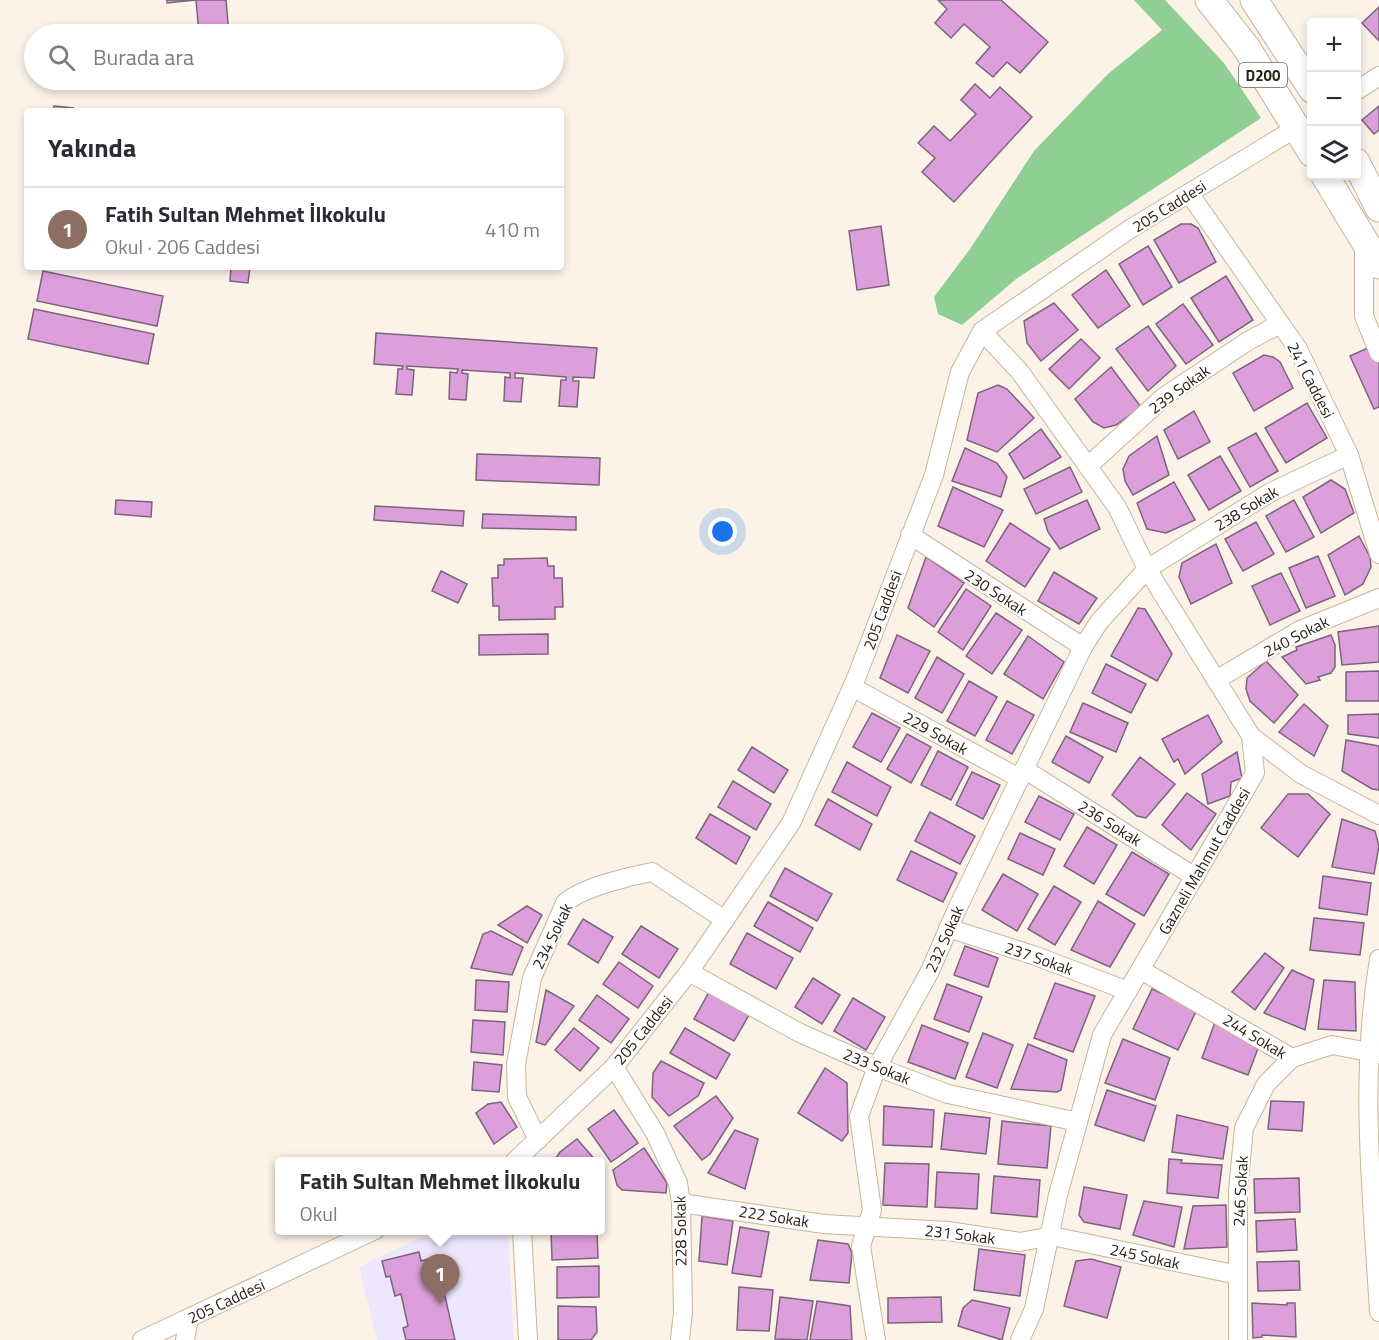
<!DOCTYPE html>
<html lang="tr">
<meta charset="utf-8">
<style>
:root{--surface:#fff;--page:#f2f2f3;--text:#2b2b33;--muted:#7c7c81;--line:#e1e1e2;--accent:#db2777}
body{margin:0;font-family:"Titillium Web",sans-serif;background:var(--page);color:var(--text)}
.controls{position:absolute;right:18px;top:18px;display:grid;overflow:hidden;border-radius:6px;box-shadow:0 3px 9px #0003}
.controls button{width:54px;height:54px;display:grid;place-items:center;padding:0;border:0;border-bottom:2px solid var(--line);background:var(--surface);color:var(--text);font:30px sans-serif}
.you{position:absolute;left:723px;top:532px;width:21px;height:21px;margin:-15px;border:4px solid #fff;border-radius:50%;background:#1a73e8;box-shadow:0 0 0 9px #1a73e833}
.badge{display:grid;place-items:center;width:39px;height:39px;border-radius:50%;background:var(--accent);color:#fff;font-size:20px;font-weight:700}
.pin{position:absolute;translate:-50% -50px;filter:drop-shadow(0 2px 3px #0008)}
.pin::after{content:'';position:absolute;top:32px;width:21px;height:18px;background:inherit;clip-path:polygon(0 0,100% 0,50% 100%)}
.popup{position:absolute;left:275px;top:1157px;width:330px;height:78px;box-sizing:border-box;display:grid;place-content:center;border-radius:6px;background:var(--surface);filter:drop-shadow(0 2px 4px #0005);font-size:20px;white-space:nowrap;color:var(--muted)}
.popup b{font-size:22px;color:var(--text)}
.popup::after{content:'';position:absolute;left:50%;top:100%;margin-left:-12px;border:12px solid transparent;border-top-color:var(--surface)}
.list{margin:0;padding:0;list-style:none}
h2{display:flex;justify-content:space-between;align-items:center;height:78px;margin:0;padding:0 24px;font-size:26px}
h2 small{font-size:20px;font-weight:400;color:var(--muted)}
.list li{display:grid;grid-template-columns:39px 1fr auto;gap:18px;align-items:center;box-sizing:border-box;height:84px;padding:0 24px;border-top:2px solid var(--line)}
.list b{display:block;font-size:22px;white-space:nowrap}
.list p{margin:0;font-size:20px;white-space:nowrap;color:var(--muted)}
.list em{font-size:20px;font-style:normal;color:var(--muted)}
.icon{flex:none;width:33px;height:33px;fill:none;stroke:currentColor;stroke-width:2;stroke-linecap:round;stroke-linejoin:round}
.map{position:relative;flex:none;width:1379px;height:1340px;overflow:hidden}
.search{position:absolute;background:var(--surface);box-shadow:0 3px 9px #0003;left:24px;top:24px;width:540px;height:66px;display:flex;align-items:center;gap:15px;box-sizing:border-box;padding:0 21px;border-radius:33px;color:var(--muted);font-size:22px}
.panel{position:absolute;background:var(--surface);box-shadow:0 3px 9px #0003;left:24px;top:108px;width:540px;height:162px;border-radius:6px}
.map>svg:first-child{display:block}
.education{fill:#ede7fd}
.forest{fill:#8fcf93}
.building{fill:#dc9fdb;stroke:#7c647b;stroke-width:1.5}
.lines{fill:none;stroke-linecap:round;stroke-linejoin:round}
.minor-casing{stroke:#c9b498;stroke-width:20}
.highway-casing{stroke:#c9b498;stroke-width:29}
.minor{stroke:#fff;stroke-width:18}
.highway{stroke:#fff;stroke-width:27}
.labels{text-anchor:middle;dominant-baseline:central;stroke-width:4.5;stroke-linejoin:round;paint-order:stroke}
.shield{fill:#fff;stroke:#6b655e;stroke-width:1.5}
.shield-label{font-size:15px;font-weight:bold;fill:#2b2319}
.street-label{font-size:16px;fill:#2b2319;stroke:#fff}
</style>
<div class="map">
<svg width="1379" height="1340" viewBox="0 0 1379 1340">
<rect width="100%" height="100%" fill="#fcf3e8"/>
<polygon class="education" points="434,1231 508,1231 514,1340 377,1340 359,1267"/>
<polygon class="forest" points="1134,0 1165,0 1224,63 1261,118 1016,279 962,325 938,314 934,297 970,249 1034,151 1108,74 1162,30"/>
<g class="building">
<polygon points="167,0 226,0 229,34 199,34 196,0 167,3"/>
<polygon points="938,0 1001,0 1048,42 1020,73 1007,62 993,77 976,63 990,47 964,24 951,38 935,23 947,9"/>
<polygon points="1379,7 1379,41 1362,23"/>
<polygon points="975,84 990,98 1000,87 1032,117 954,202 922,172 935,158 918,143 934,126 950,141 976,114 961,100"/>
<polygon points="54,106 73,108 72,111 53,111"/>
<polygon points="1379,106 1379,130 1374,134 1362,120"/>
<polygon points="1181,224 1191,224 1198,228 1216,262 1179,283 1154,240"/>
<polygon points="881,226 889,285 857,290 849,231"/>
<polygon points="1148,246 1172,287 1143,305 1119,264"/>
<polygon points="231,267 250,267 248,283 230,281"/>
<polygon points="1106,270 1130,306 1098,328 1072,295"/>
<polygon points="43,271 163,296 157,326 37,301"/>
<polygon points="1226,276 1253,320 1219,342 1191,298"/>
<polygon points="1054,303 1078,330 1041,361 1027,343 1024,321"/>
<polygon points="1183,304 1213,345 1186,364 1156,324"/>
<polygon points="34,309 154,334 148,364 28,339"/>
<polygon points="1148,326 1176,366 1148,391 1116,349"/>
<polygon points="376,333 597,348 594,378 573,377 573,381 579,381 577,407 559,406 561,380 566,380 566,377 515,373 515,378 523,378 521,402 504,401 505,377 510,378 510,373 462,370 462,373 468,374 466,400 449,399 450,372 457,373 458,369 407,366 407,369 414,370 412,395 396,394 398,369 402,369 403,366 374,364"/>
<polygon points="1081,339 1100,358 1069,389 1049,369"/>
<polygon points="1379,343 1379,407 1374,409 1350,356"/>
<polygon points="1264,355 1273,357 1280,362 1293,388 1254,411 1233,373"/>
<polygon points="1111,367 1141,407 1116,425 1104,428 1093,422 1075,399"/>
<polygon points="998,385 1007,389 1034,418 997,452 967,440 978,393"/>
<polygon points="1307,403 1327,438 1286,463 1265,428"/>
<polygon points="1194,411 1210,442 1178,459 1164,430"/>
<polygon points="1041,429 1061,457 1024,479 1009,454"/>
<polygon points="1256,433 1278,471 1250,487 1228,448"/>
<polygon points="1157,436 1169,475 1133,495 1125,481 1123,469 1129,456"/>
<polygon points="965,448 997,463 1007,477 1001,497 952,481"/>
<polygon points="477,454 600,458 599,485 476,480"/>
<polygon points="1220,456 1241,491 1209,510 1188,475"/>
<polygon points="1070,467 1082,492 1036,514 1024,489"/>
<polygon points="1331,480 1345,489 1354,513 1321,533 1303,497"/>
<polygon points="1174,482 1195,520 1166,533 1147,529 1137,503"/>
<polygon points="953,487 1003,510 984,547 938,526"/>
<polygon points="116,500 152,502 151,517 115,514"/>
<polygon points="1087,500 1100,529 1060,549 1048,532 1044,519"/>
<polygon points="1294,500 1314,537 1286,552 1266,516"/>
<polygon points="375,506 464,511 463,526 374,520"/>
<polygon points="483,514 576,517 576,530 482,528"/>
<polygon points="1256,522 1274,554 1243,571 1225,539"/>
<polygon points="1010,523 1050,549 1025,587 986,561"/>
<polygon points="1359,536 1370,557 1371,567 1363,584 1345,595 1328,555"/>
<polygon points="1216,544 1232,583 1191,604 1179,577 1182,563"/>
<polygon points="1318,556 1335,596 1306,608 1289,568"/>
<polygon points="926,557 964,583 934,627 908,608"/>
<polygon points="547,558 548,566 554,566 554,578 562,578 563,607 555,607 555,619 499,620 499,606 493,606 492,578 498,578 498,565 504,565 504,559"/>
<polygon points="441,571 467,584 458,603 432,591"/>
<polygon points="1054,572 1097,598 1079,624 1038,601"/>
<polygon points="1281,573 1300,611 1270,625 1252,586"/>
<polygon points="966,589 991,606 963,650 938,632"/>
<polygon points="1138,608 1145,609 1172,654 1157,681 1111,656"/>
<polygon points="996,613 1022,630 992,674 966,656"/>
<polygon points="1379,626 1379,662 1342,665 1338,632"/>
<polygon points="548,634 548,654 479,655 479,635"/>
<polygon points="897,635 930,651 908,693 880,678"/>
<polygon points="1331,635 1335,645 1335,667 1331,673 1318,677 1320,680 1306,684 1282,657 1297,650 1296,647"/>
<polygon points="1028,636 1064,662 1043,699 1004,674"/>
<polygon points="937,657 964,674 942,713 915,698"/>
<polygon points="1266,661 1298,695 1274,723 1250,701 1246,689 1247,678"/>
<polygon points="1106,664 1146,684 1131,713 1092,693"/>
<polygon points="1379,671 1379,701 1346,701 1346,672"/>
<polygon points="969,681 997,697 975,736 947,721"/>
<polygon points="1007,701 1034,715 1012,754 986,740"/>
<polygon points="1083,703 1128,723 1116,752 1070,732"/>
<polygon points="1304,704 1328,726 1314,756 1279,732"/>
<polygon points="872,713 900,728 881,762 853,747"/>
<polygon points="1379,714 1379,738 1348,734 1348,715"/>
<polygon points="1208,715 1222,742 1185,774 1178,759 1174,762 1162,739"/>
<polygon points="907,734 931,747 911,783 887,769"/>
<polygon points="1066,736 1103,757 1089,783 1052,762"/>
<polygon points="1346,740 1379,746 1379,790 1372,789 1342,771"/>
<polygon points="752,747 788,770 774,793 738,770"/>
<polygon points="938,751 968,767 951,800 921,785"/>
<polygon points="1237,752 1242,778 1231,782 1230,796 1208,804 1202,774"/>
<polygon points="1140,757 1175,784 1146,818 1137,816 1112,795"/>
<polygon points="847,762 891,787 877,816 832,792"/>
<polygon points="972,772 1000,785 983,819 956,805"/>
<polygon points="733,781 771,804 756,830 718,807"/>
<polygon points="1187,793 1216,814 1191,850 1162,825"/>
<polygon points="1288,794 1308,794 1330,814 1298,857 1261,828"/>
<polygon points="1039,796 1074,814 1060,840 1025,822"/>
<polygon points="828,799 872,824 860,850 815,825"/>
<polygon points="930,812 975,836 960,864 915,841"/>
<polygon points="710,814 750,837 736,864 696,838"/>
<polygon points="1342,819 1375,831 1379,846 1374,874 1332,867"/>
<polygon points="1087,827 1117,845 1094,884 1064,866"/>
<polygon points="1020,833 1055,849 1043,875 1008,859"/>
<polygon points="911,851 957,873 943,902 897,880"/>
<polygon points="1132,852 1169,874 1144,916 1106,894"/>
<polygon points="785,868 832,894 817,921 770,896"/>
<polygon points="1003,874 1038,894 1017,931 982,910"/>
<polygon points="1323,876 1371,883 1367,915 1319,908"/>
<polygon points="1054,886 1081,902 1055,945 1028,929"/>
<polygon points="1098,901 1135,924 1110,967 1071,950"/>
<polygon points="768,902 813,928 800,952 754,926"/>
<polygon points="527,906 542,915 527,943 498,925"/>
<polygon points="1314,918 1364,923 1360,955 1310,950"/>
<polygon points="583,919 613,937 598,963 568,944"/>
<polygon points="641,926 678,949 659,978 622,954"/>
<polygon points="491,931 523,947 512,975 471,968 483,934"/>
<polygon points="747,933 793,958 776,989 730,964"/>
<polygon points="965,946 998,958 988,987 954,975"/>
<polygon points="1265,953 1284,968 1255,1010 1232,992"/>
<polygon points="619,962 653,986 638,1008 603,984"/>
<polygon points="1292,970 1314,980 1305,1030 1264,1013"/>
<polygon points="813,978 840,995 822,1024 795,1007"/>
<polygon points="476,980 509,982 507,1012 475,1010"/>
<polygon points="1324,980 1355,982 1356,1031 1318,1029"/>
<polygon points="1055,983 1095,996 1073,1052 1034,1038"/>
<polygon points="947,984 982,997 969,1032 934,1019"/>
<polygon points="1152,989 1197,1009 1178,1050 1133,1029"/>
<polygon points="546,990 574,1006 545,1045 536,1042"/>
<polygon points="709,992 749,1015 734,1041 694,1019"/>
<polygon points="597,995 629,1019 611,1043 579,1020"/>
<polygon points="853,998 885,1017 866,1050 834,1031"/>
<polygon points="473,1020 505,1022 503,1055 471,1052"/>
<polygon points="1215,1022 1258,1048 1248,1075 1202,1058"/>
<polygon points="922,1025 968,1043 955,1079 908,1062"/>
<polygon points="574,1028 599,1048 580,1071 555,1050"/>
<polygon points="685,1028 730,1054 716,1079 670,1053"/>
<polygon points="983,1033 1013,1045 997,1088 966,1077"/>
<polygon points="1123,1039 1170,1058 1155,1100 1105,1083"/>
<polygon points="1028,1044 1067,1060 1061,1090 1057,1092 1011,1089"/>
<polygon points="661,1061 704,1083 698,1096 669,1116 652,1097 653,1073"/>
<polygon points="474,1062 502,1065 499,1092 472,1090"/>
<polygon points="825,1068 847,1083 848,1133 842,1141 798,1113"/>
<polygon points="1107,1090 1156,1106 1144,1141 1095,1125"/>
<polygon points="716,1096 733,1118 710,1154 702,1160 674,1126"/>
<polygon points="1271,1101 1304,1102 1302,1131 1268,1129"/>
<polygon points="501,1102 517,1127 494,1144 476,1113 488,1104"/>
<polygon points="884,1106 934,1110 932,1147 883,1145"/>
<polygon points="614,1110 638,1143 611,1162 588,1129"/>
<polygon points="945,1113 990,1118 986,1154 941,1149"/>
<polygon points="1177,1115 1228,1127 1223,1159 1172,1152"/>
<polygon points="1002,1121 1051,1126 1047,1168 998,1164"/>
<polygon points="735,1130 758,1139 745,1189 708,1173"/>
<polygon points="577,1139 597,1162 553,1162 560,1152"/>
<polygon points="644,1148 667,1183 666,1193 622,1190 617,1185 613,1170"/>
<polygon points="1169,1159 1182,1160 1181,1163 1222,1165 1218,1198 1167,1193"/>
<polygon points="885,1163 929,1164 927,1207 883,1205"/>
<polygon points="937,1172 979,1174 977,1209 935,1207"/>
<polygon points="994,1176 1040,1180 1037,1217 991,1213"/>
<polygon points="1299,1178 1300,1212 1255,1213 1254,1179"/>
<polygon points="1084,1187 1127,1195 1120,1229 1084,1222 1079,1215"/>
<polygon points="1144,1201 1182,1207 1174,1247 1133,1235"/>
<polygon points="1226,1205 1227,1247 1184,1249 1193,1206"/>
<polygon points="702,1216 733,1221 727,1265 699,1261"/>
<polygon points="1295,1219 1297,1250 1257,1252 1256,1221"/>
<polygon points="740,1227 769,1232 761,1277 732,1273"/>
<polygon points="551,1230 597,1230 598,1258 552,1260"/>
<polygon points="818,1240 848,1244 852,1253 849,1283 810,1280"/>
<polygon points="979,1249 1025,1255 1020,1296 974,1290"/>
<polygon points="419,1252 421,1261 436,1257 455,1340 406,1340 403,1328 408,1326 401,1294 395,1296 390,1276 386,1277 382,1261"/>
<polygon points="1091,1259 1121,1267 1107,1318 1064,1306 1076,1261"/>
<polygon points="1299,1261 1300,1290 1258,1291 1257,1262"/>
<polygon points="599,1266 599,1297 557,1298 557,1267"/>
<polygon points="739,1287 773,1290 769,1331 737,1330"/>
<polygon points="780,1297 813,1301 807,1340 775,1339"/>
<polygon points="941,1297 942,1322 888,1323 888,1298"/>
<polygon points="972,1300 1010,1308 1002,1340 958,1326 963,1308"/>
<polygon points="817,1301 850,1306 852,1340 810,1340"/>
<polygon points="1252,1303 1287,1305 1287,1303 1295,1303 1296,1337 1262,1335 1262,1337 1253,1338"/>
<polygon points="558,1306 596,1307 597,1332 591,1340 558,1340"/>
</g>
<g class="lines">
<defs>
<g id="minor">
<polyline points="1356,91 1379,76"/>
<polyline points="1189,193 1298,349 1349,455 1379,554"/>
<polyline points="1364,243 1364,316 1379,353"/>
<polyline points="982,331 1020,372 1117,507 1147,569 1251,736 1255,773 1102,1035 1058,1195 1034,1309 1020,1340"/>
<polyline points="1088,466 1165,396 1248,341 1280,324"/>
<polyline points="910,535 1083,647"/>
<polyline points="1216,680 1300,630 1379,598"/>
<polyline points="852,687 1019,778"/>
<polyline points="1251,736 1301,774 1379,815"/>
<polyline points="1024,769 1195,877"/>
<polyline points="948,928 1033,955 1128,991"/>
<path d="M 1379,959 C 1359,1079 1372,1192 1379,1312"/>
<polyline points="1141,970 1292,1058"/>
<polyline points="689,972 800,1033 877,1067 948,1094 1078,1122"/>
<polyline points="614,1067 655,1133 678,1183 681,1203 683,1312 680,1340"/>
<path d="M 538,1140 L 517,1097 L 516,1064 L 532,978 L 565,903 C 581,888 629,876 652,872 L 725,920"/>
<polyline points="514,1162 614,1067 689,972 791,823 855,681 934,475 960,372 982,331 1130,229 1296,128"/>
<polyline points="681,1203 824,1224 948,1231 1020,1242 1052,1236 1238,1275"/>
<polyline points="522,1230 528,1340"/>
<polyline points="142,1340 375,1230"/>
<polyline points="185,1340 189,1318"/>
<polyline points="876,1340 861,1246 872,1210 859,1116 877,1067 930,971 957,909 1083,647 1099,622 1147,569 1271,492 1349,455"/>
<polyline points="1238,1340 1238,1190 1244,1128 1266,1084 1292,1058 1332,1045 1379,1054"/>
</g>
<g id="highway">
<polyline points="1209,0 1246,47 1312,153"/>
<polyline points="1254,0 1312,89"/>
<polyline points="1356,162 1379,208"/>
<polyline points="1325,176 1379,265"/>
</g>
</defs>
<use href="#minor" class="minor-casing"/>
<use href="#highway" class="highway-casing"/>
<use href="#minor" class="minor"/>
<use href="#highway" class="highway"/>
</g>
<g class="labels">
<rect class="shield" x="1239" y="63" width="48" height="24" rx="4.5"/>
<g class="shield-label">
<text x="1263" y="75">D200</text>
</g>
<g class="street-label">
<text transform="translate(1169 206) rotate(-32)">205 Caddesi</text>
<text transform="translate(1311 380) rotate(63)">241 Caddesi</text>
<text transform="translate(1179 389) rotate(-36)">239 Sokak</text>
<text transform="translate(1246 508) rotate(-31)">238 Sokak</text>
<text transform="translate(996 592) rotate(33)">230 Sokak</text>
<text transform="translate(882 610) rotate(-70)">205 Caddesi</text>
<text transform="translate(1296 636) rotate(-27)">240 Sokak</text>
<text transform="translate(936 733) rotate(29)">229 Sokak</text>
<text transform="translate(1110 823) rotate(32)">236 Sokak</text>
<text transform="translate(1204 861) rotate(-60)">Gazneli Mahmut Caddesi</text>
<text transform="translate(552 936) rotate(-64)">234 Sokak</text>
<text transform="translate(944 939) rotate(-66)">232 Sokak</text>
<text transform="translate(1039 958) rotate(19)">237 Sokak</text>
<text transform="translate(643 1030) rotate(-51)">205 Caddesi</text>
<text transform="translate(1255 1036) rotate(31)">244 Sokak</text>
<text transform="translate(877 1066) rotate(22)">233 Sokak</text>
<text transform="translate(1240 1191) rotate(-87)">246 Sokak</text>
<text transform="translate(774 1216) rotate(9)">222 Sokak</text>
<text transform="translate(680 1231) rotate(-91)">228 Sokak</text>
<text transform="translate(960 1234) rotate(7)">231 Sokak</text>
<text transform="translate(1145 1256) rotate(12)">245 Sokak</text>
<text transform="translate(226 1301) rotate(-25)">205 Caddesi</text>
</g>
</g>
</svg>
<div class="controls">
<button>+</button>
<button>−</button>
<button><svg class="icon" aria-label="layers" viewBox="0 0 24 24"><path d="M12 4l9 5-9 5-9-5zM3 14l9 5 9-5"/></svg></button>
</div>
<div class="you"></div>
<div class="pin badge" style="left:440px;top:1304px;background:#8d6e63">1</div>
<div class="popup"><b>Fatih Sultan Mehmet İlkokulu</b>Okul</div>
<div class="search"><svg class="icon" aria-label="search" viewBox="0 0 24 24"><circle cx="10" cy="10" r="6"/><path d="M15 15l6 6"/></svg>Burada ara</div>
<section class="panel">
<h2>Yakında<small></small></h2>
<ul class="list">
<li><span class="badge" style="background:#8d6e63">1</span><div><b>Fatih Sultan Mehmet İlkokulu</b><p>Okul · 206 Caddesi</p></div><em>410 m</em></li>
</ul>
</section>
</div>
